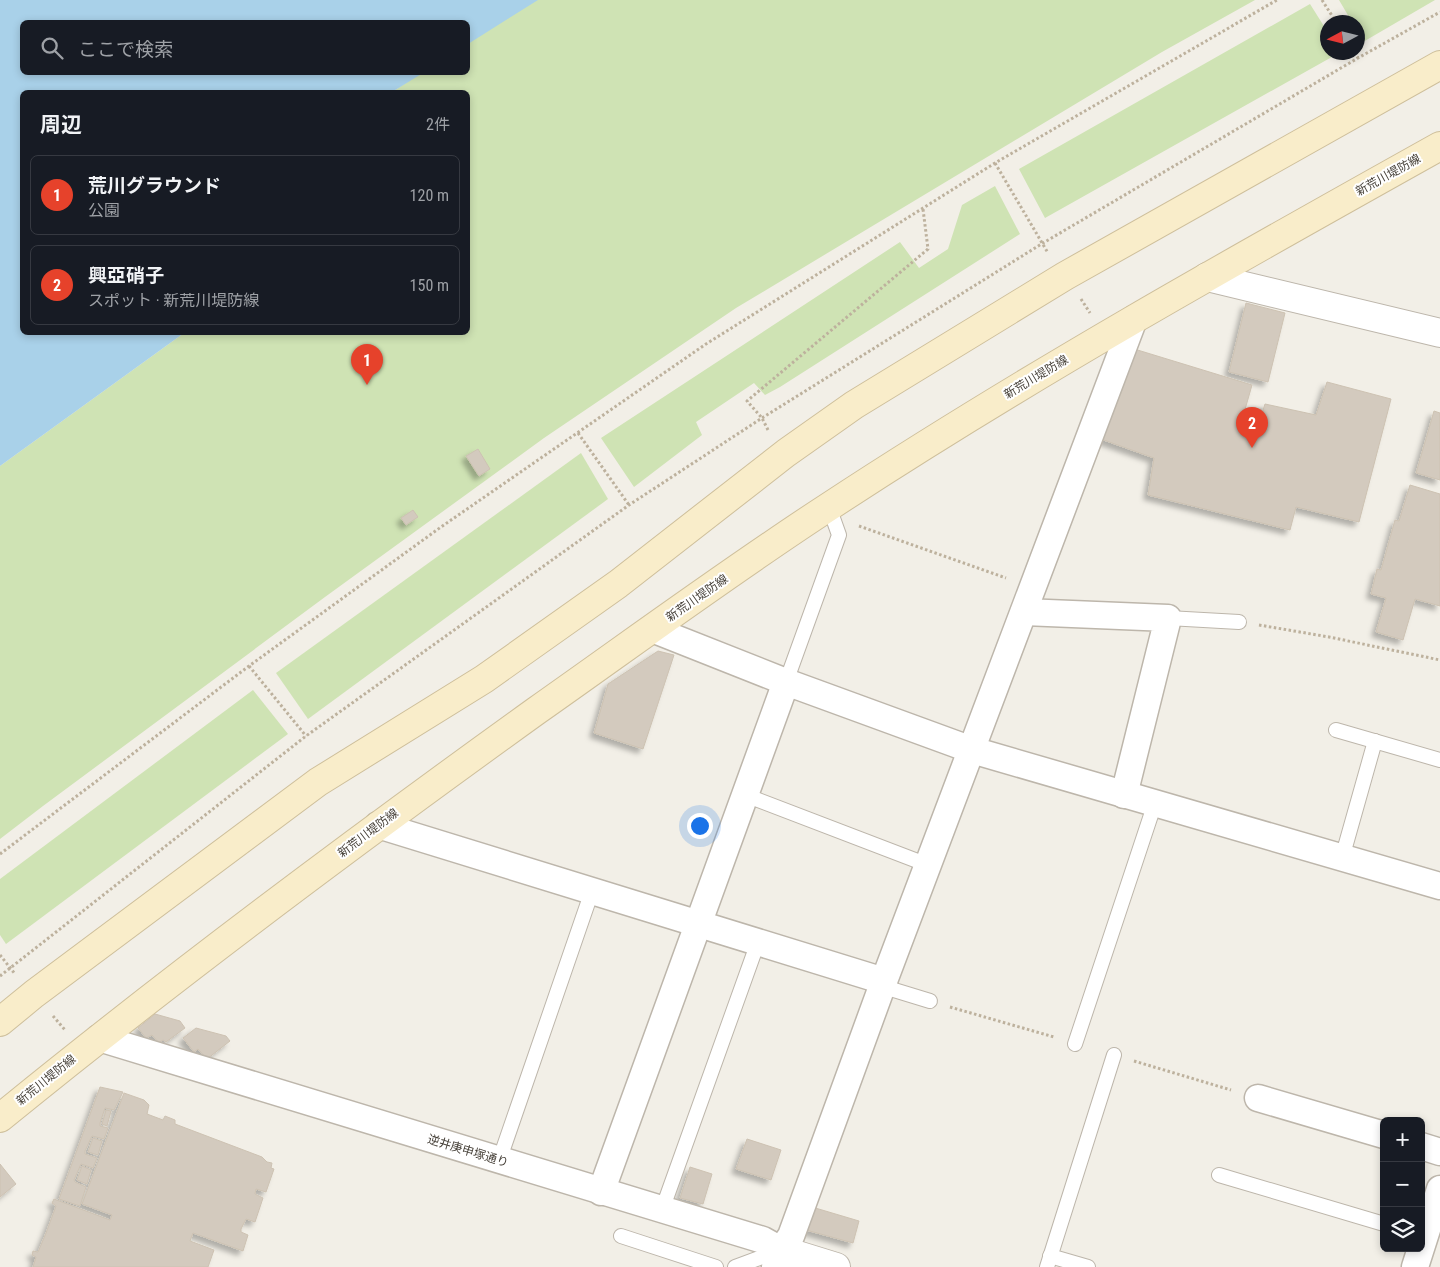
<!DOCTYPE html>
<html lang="ja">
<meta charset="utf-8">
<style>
:root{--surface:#171b24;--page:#242831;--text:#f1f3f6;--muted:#9ea1a6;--line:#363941;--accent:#e6422b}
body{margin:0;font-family:"Roboto Condensed","Noto Sans JP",sans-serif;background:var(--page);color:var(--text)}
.controls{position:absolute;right:15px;bottom:15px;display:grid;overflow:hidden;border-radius:8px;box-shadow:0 2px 8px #0003}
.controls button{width:45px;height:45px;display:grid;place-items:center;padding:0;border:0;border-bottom:1px solid var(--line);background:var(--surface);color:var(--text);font:25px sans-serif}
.compass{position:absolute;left:1320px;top:15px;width:45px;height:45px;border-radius:50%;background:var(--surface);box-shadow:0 2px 8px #0003;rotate:263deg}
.you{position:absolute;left:699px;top:825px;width:18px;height:18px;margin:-12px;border:4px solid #fff;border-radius:50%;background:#1a73e8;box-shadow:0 0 0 8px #1a73e833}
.badge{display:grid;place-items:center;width:32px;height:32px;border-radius:50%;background:var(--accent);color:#fff;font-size:16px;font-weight:700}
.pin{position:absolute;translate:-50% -41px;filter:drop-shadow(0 1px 2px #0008)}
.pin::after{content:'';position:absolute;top:26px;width:18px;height:15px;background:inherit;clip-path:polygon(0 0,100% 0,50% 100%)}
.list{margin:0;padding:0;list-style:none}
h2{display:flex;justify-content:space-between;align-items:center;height:65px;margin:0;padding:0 20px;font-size:21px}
h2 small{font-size:16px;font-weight:400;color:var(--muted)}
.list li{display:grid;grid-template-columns:32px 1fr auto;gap:15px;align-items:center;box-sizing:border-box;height:80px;margin:0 10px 10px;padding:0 10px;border:1px solid var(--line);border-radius:8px}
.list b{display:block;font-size:19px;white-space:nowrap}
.list p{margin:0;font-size:16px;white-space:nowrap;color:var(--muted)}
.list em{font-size:16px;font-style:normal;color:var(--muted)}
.icon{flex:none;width:28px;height:28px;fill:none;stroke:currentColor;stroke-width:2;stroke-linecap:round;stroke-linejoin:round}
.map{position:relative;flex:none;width:1440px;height:1267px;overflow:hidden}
.search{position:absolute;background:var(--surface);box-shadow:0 2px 8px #0003;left:20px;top:20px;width:450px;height:55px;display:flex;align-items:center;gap:12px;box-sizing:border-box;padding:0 18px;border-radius:8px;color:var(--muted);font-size:19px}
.panel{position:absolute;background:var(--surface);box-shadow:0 2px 8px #0003;left:20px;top:90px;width:450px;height:245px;border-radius:8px}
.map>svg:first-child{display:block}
.green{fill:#cfe3b4}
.water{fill:#a9d1e9}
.building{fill:#d3cabe;stroke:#cdc2b2;filter:url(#shadow)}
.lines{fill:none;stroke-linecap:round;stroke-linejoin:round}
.service-casing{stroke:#bdb6ab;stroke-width:16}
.minor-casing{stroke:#bdb6ab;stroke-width:29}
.tertiary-casing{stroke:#bdb6ab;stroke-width:30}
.secondary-casing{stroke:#cebf9b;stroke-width:30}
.path{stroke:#bdb19d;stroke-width:3;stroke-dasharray:2.5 2.5;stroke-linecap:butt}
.service{stroke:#fff;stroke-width:14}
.minor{stroke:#fff;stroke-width:26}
.tertiary{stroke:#fff;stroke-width:28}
.secondary{stroke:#f9edca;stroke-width:28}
.labels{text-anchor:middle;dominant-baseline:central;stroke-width:4;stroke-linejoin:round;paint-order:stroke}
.street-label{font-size:12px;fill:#453f37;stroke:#fff}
</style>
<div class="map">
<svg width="1440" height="1267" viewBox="0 0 1440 1267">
<defs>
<filter id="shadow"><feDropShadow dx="-4.5" dy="4.5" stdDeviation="2.5" flood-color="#0004"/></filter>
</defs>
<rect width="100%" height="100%" fill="#f2efe7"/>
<g class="green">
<polygon points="532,0 1255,0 1162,52 736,308 544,438 325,597 43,806 0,839 0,466 184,333 468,332 468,92 392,92 421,73 468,72 468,42"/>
<polygon points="1339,0 1435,0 1363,42 1358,33 1358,22 1352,22"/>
<polygon points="1310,4 1327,31 1328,52 1339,53 1045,218 1019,169"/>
<polygon points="995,186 1020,234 780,387 765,395 754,383 696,422 702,435 634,487 601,438 900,242 919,268 948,249 962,205"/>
<polygon points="581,453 608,499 308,719 276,673"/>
<polygon points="253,690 288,734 6,944 0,935 0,879"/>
</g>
<polygon class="water" points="0,0 538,0 468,44 468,22 22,22 22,72 423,73 392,92 22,92 22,332 184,333 0,466"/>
<g class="building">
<polygon points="1246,303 1285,313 1268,382 1229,372"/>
<polygon points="1131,348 1252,385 1242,420 1258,425 1265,404 1316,415 1327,382 1391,399 1359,522 1296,507 1290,530 1148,495 1154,458 1098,438"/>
<polygon points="1434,411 1440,413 1440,480 1416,473"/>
<polygon points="478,449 490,469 479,476 466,456"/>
<polygon points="1410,485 1440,494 1440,606 1415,599 1403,640 1376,632 1386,598 1371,594 1377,569 1381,570 1395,520 1399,521"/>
<polygon points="413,510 418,517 406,525 401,518"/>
<polygon points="658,651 674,655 643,749 594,733 608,684"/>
<polygon points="155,1014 180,1021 185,1028 166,1042 163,1040 159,1043 152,1035 146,1038 138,1028"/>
<polygon points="196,1028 226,1036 230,1041 207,1059 198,1049 194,1052 183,1038"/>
<polygon points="100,1087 123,1092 114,1110 105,1108 100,1123 100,1126 108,1128 104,1139 92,1136 85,1151 85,1154 97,1158 93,1168 81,1164 74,1180 75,1182 86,1187 80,1206 59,1199"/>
<polygon points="124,1093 144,1100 149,1105 147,1114 163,1120 165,1116 175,1120 175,1124 262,1157 267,1162 272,1163 271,1168 274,1169 266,1192 256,1189 255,1194 263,1198 255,1222 246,1219 241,1229 241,1232 248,1235 243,1251 193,1233 190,1241 214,1250 208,1267 33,1267 36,1257 32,1255 33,1251 38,1252 46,1233 56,1206 52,1203 54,1199 110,1220 112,1215 82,1204"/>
<polygon points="106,1110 111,1111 107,1126 102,1124"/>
<polygon points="93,1138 102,1141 98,1155 88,1152"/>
<polygon points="747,1139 781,1150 771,1180 736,1169"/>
<polygon points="0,1164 16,1184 0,1197"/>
<polygon points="82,1166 91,1170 87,1184 77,1180"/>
<polygon points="690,1167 712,1174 703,1204 680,1198"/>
<polygon points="812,1207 859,1221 853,1243 806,1230"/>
</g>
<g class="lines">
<defs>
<g id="service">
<polyline points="1168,618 1239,622"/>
<polyline points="786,682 839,535 829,507"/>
<polyline points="1336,730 1440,760"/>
<polyline points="745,795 928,865"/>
<polyline points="1342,858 1375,741"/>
<polyline points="884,981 894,990 930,1001"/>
<polyline points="1075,1044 1155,803"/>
<polyline points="499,1161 592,891"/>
<polyline points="1219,1175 1384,1224"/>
<polyline points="662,1210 758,942"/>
<polyline points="621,1236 716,1267"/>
<polyline points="1050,1256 1088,1267"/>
<polyline points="735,1267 781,1250"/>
<polyline points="1047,1267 1114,1055"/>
</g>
<g id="minor">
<polyline points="1024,612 1168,618 1124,795"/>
<polyline points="652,629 786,682 972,750 1440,886"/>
<polyline points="378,825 884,981"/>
<polyline points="99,1038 763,1240 781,1250"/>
<polyline points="1258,1098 1384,1135"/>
<polyline points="1421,1146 1440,1152"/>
<polyline points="601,1192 786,682"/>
<polyline points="775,1267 781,1250 791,1236 884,981 1134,319"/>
<polyline points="1415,1267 1440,1189"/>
</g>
<g id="tertiary">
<polyline points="1207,277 1440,333"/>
<polyline points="781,1250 836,1267"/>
</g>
<g id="secondary">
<polyline points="0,1022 34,994 318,782 484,679 618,584 786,453 854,405 1065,276 1440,65"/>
<path d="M 0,1118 C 174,976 354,842 536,711 C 634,642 730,571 830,506 C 1028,376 1234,261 1440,146"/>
</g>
</defs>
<use href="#service" class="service-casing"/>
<use href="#minor" class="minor-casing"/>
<use href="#tertiary" class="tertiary-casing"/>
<use href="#secondary" class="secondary-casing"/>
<g class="path">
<polyline points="1322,0 1336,22"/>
<polyline points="1355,52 1358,58"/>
<polyline points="995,163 1048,253"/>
<polyline points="1081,299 1090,313"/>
<polyline points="768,430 762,418 747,401 928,249 923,209"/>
<polyline points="578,433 629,505"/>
<polyline points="859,526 1006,578"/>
<polyline points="1259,625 1329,637 1440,660"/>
<polyline points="249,666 306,736"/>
<polyline points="0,854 249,666 441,527 706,344 995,163 1277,0"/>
<polyline points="0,955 15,974"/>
<polyline points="0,976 306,736 629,505 762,418 1043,243 1358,58 1440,12"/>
<polyline points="950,1007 1054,1037"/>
<polyline points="53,1016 65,1030"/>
<polyline points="1134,1061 1231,1090"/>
</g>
<use href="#service" class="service"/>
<use href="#minor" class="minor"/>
<use href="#tertiary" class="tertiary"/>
<use href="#secondary" class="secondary"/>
</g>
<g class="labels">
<g class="street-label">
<text transform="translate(1388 175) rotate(-29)">新荒川堤防線</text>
<text transform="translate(1036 377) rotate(-31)">新荒川堤防線</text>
<text transform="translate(697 598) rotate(-35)">新荒川堤防線</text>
<text transform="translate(368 833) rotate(-37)">新荒川堤防線</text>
<text transform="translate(46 1080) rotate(-39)">新荒川堤防線</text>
<text transform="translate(468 1151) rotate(17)">逆井庚申塚通り</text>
</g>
</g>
</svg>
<div class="controls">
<button>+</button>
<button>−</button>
<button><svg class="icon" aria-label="layers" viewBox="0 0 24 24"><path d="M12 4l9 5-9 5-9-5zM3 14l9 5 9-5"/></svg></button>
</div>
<svg class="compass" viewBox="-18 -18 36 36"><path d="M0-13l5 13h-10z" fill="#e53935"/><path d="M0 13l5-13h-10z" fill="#9ea1a6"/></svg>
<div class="you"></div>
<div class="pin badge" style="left:367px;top:385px">1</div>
<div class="pin badge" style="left:1252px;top:448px">2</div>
<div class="search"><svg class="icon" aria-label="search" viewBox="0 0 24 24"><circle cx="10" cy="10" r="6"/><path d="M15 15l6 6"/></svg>ここで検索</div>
<section class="panel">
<h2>周辺<small>2件</small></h2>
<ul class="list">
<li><span class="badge">1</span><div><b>荒川グラウンド</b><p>公園</p></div><em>120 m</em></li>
<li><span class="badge">2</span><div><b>興亞硝子</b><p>スポット · 新荒川堤防線</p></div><em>150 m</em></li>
</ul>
</section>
</div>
